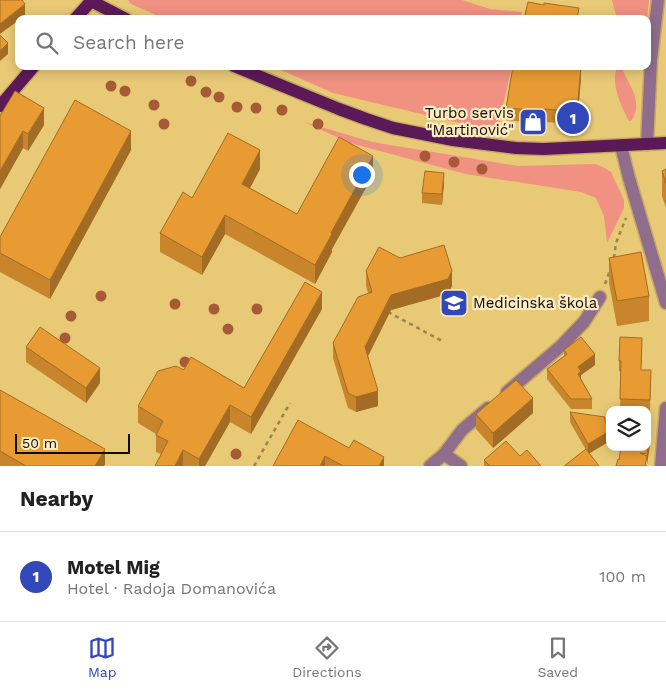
<!DOCTYPE html>
<meta charset="utf-8">
<style>
:root{--surface:#fff;--page:#f6f6f6;--text:#222;--muted:#767676;--line:#e0e0e0;--accent:#3247b8}
body{margin:0;font-family:"Work Sans",sans-serif;background:var(--page);color:var(--text)}
.controls{position:absolute;right:15px;bottom:15px;display:grid;overflow:hidden;border-radius:10px;box-shadow:0 2px 12px #0003}
.controls button{width:45px;height:45px;display:grid;place-items:center;padding:0;border:0;border-bottom:1px solid var(--line);background:var(--surface);color:var(--text);font:25px sans-serif}
.scale{position:absolute;left:15px;bottom:12px;width:115px;box-sizing:border-box;padding-left:5px;border:2px solid #130a00;border-top:0;font-size:14px;line-height:18px;white-space:nowrap;color:#130a00;-webkit-text-stroke:4px #fbecc4;paint-order:stroke}
.you{position:absolute;left:361px;top:174px;width:18px;height:18px;margin:-12px;border:4px solid #fff;border-radius:50%;background:#1a73e8;box-shadow:0 0 0 8px #1a73e833}
.badge{display:grid;place-items:center;width:32px;height:32px;border-radius:50%;background:var(--accent);color:#fff;font-size:16px;font-weight:700}
.pin{position:absolute;translate:-50% -50%;border:2px solid #fff;box-shadow:0 1px 5px #0006}
.list{margin:0;padding:0;list-style:none}
h2{display:flex;justify-content:space-between;align-items:center;height:65px;margin:0;padding:0 20px;font-size:21px}
h2 small{font-size:16px;font-weight:400;color:var(--muted)}
.list li{display:grid;grid-template-columns:32px 1fr auto;gap:15px;align-items:center;box-sizing:border-box;height:90px;padding:0 20px;border-top:1px solid var(--line)}
.list b{display:block;font-size:19px;white-space:nowrap}
.list p{margin:0;font-size:16px;white-space:nowrap;color:var(--muted)}
.list em{font-size:16px;font-style:normal;color:var(--muted)}
.icon{flex:none;width:28px;height:28px;fill:none;stroke:currentColor;stroke-width:2;stroke-linecap:round;stroke-linejoin:round}
.map{position:relative;flex:none;width:666px;height:466px;overflow:hidden}
.search{position:absolute;background:var(--surface);box-shadow:0 2px 12px #0003;left:15px;right:15px;top:15px;height:55px;display:flex;align-items:center;gap:12px;box-sizing:border-box;padding:0 18px;border-radius:10px;color:var(--muted);font-size:19px}
.sheet{height:155px;background:var(--surface)}
nav{display:flex;justify-content:space-around;align-items:center;box-sizing:border-box;height:70px;border-top:1px solid var(--line);background:var(--surface);font-size:14px;color:var(--muted)}
nav a{display:grid;justify-items:center;gap:2px}
nav .on{color:var(--accent)}
.map>svg:first-child{display:block}
.green{fill:#f09182}
.lines{fill:none;stroke-linecap:round;stroke-linejoin:round}
.minor-casing{stroke:#c6aa63;stroke-width:15}
.major-casing{stroke:#c6aa63;stroke-width:15}
.path{stroke:#9c854c;stroke-width:2.5;stroke-dasharray:4 4;stroke-linecap:butt}
.minor{stroke:#916d8d;stroke-width:12}
.major{stroke:#5b1a57;stroke-width:12}
.tree{fill:#a65a35}
.wall{fill:#c8852c}
.shaded-wall{fill:#a26c24}
.building{fill:#e89b33;stroke:#a26c24}
.labels{text-anchor:middle;dominant-baseline:central;stroke-width:4.5;stroke-linejoin:round;paint-order:stroke}
.poi-label{font-size:15px;fill:#130a00;stroke:#fbecc4;text-anchor:end}
</style>
<div class="map">
<svg width="666" height="466" viewBox="0 0 666 466">
<rect width="100%" height="100%" fill="#e8c976"/>
<g class="green">
<polygon points="128,0 462,0 490,9 522,12 520,19 165,19 131,4"/>
<polygon points="612,0 649,0 647,19 617,19"/>
<polygon points="272,66 512,66 497,132 333,93"/>
<path d="M 619,67 L 623,71 C 630,86 644,104 631,121 L 629,121 C 622,108 610,82 617,68 Z"/>
<polygon points="304,122 372,142 518,166 595,164 603,167 611,172 624,200 624,208 607,243 604,216 596,198 581,192 466,174 350,143"/>
</g>
<g class="lines">
<defs>
<g id="minor">
<polyline points="647,144 651,60 658,0"/>
<polyline points="621,146 629,178 666,303"/>
<polyline points="507,392 561,346 584,322 600,297"/>
<polyline points="444,454 461,466"/>
<polyline points="430,466 444,454 462,430 488,408"/>
<polyline points="661,466 666,408"/>
</g>
<g id="major">
<polyline points="91,1 126,19"/>
<polyline points="75,19 92,0"/>
<polyline points="234,66 339,109 366,119 393,128 453,140 516,148 544,149 666,143"/>
<polyline points="0,106 34,66"/>
</g>
</defs>
<use href="#minor" class="minor-casing"/>
<use href="#major" class="major-casing"/>
<g class="path">
<polyline points="614,258 616,243 626,218"/>
<polyline points="605,284 610,270"/>
<polyline points="388,312 444,342"/>
<polyline points="254,466 290,403"/>
</g>
<use href="#minor" class="minor"/>
<use href="#major" class="major"/>
</g>
<g class="tree">
<circle cx="191" cy="81" r="5.5"/>
<circle cx="111" cy="86" r="5.5"/>
<circle cx="125" cy="91" r="5.5"/>
<circle cx="206" cy="92" r="5.5"/>
<circle cx="219" cy="97" r="5.5"/>
<circle cx="154" cy="105" r="5.5"/>
<circle cx="237" cy="107" r="5.5"/>
<circle cx="256" cy="108" r="5.5"/>
<circle cx="282" cy="110" r="5.5"/>
<circle cx="164" cy="124" r="5.5"/>
<circle cx="318" cy="124" r="5.5"/>
<circle cx="425" cy="156" r="5.5"/>
<circle cx="454" cy="162" r="5.5"/>
<circle cx="482" cy="169" r="5.5"/>
<circle cx="101" cy="296" r="5.5"/>
<circle cx="175" cy="304" r="5.5"/>
<circle cx="214" cy="309" r="5.5"/>
<circle cx="257" cy="309" r="5.5"/>
<circle cx="71" cy="316" r="5.5"/>
<circle cx="228" cy="329" r="5.5"/>
<circle cx="65" cy="338" r="5.5"/>
<circle cx="185" cy="362" r="5.5"/>
<circle cx="236" cy="454" r="5.5"/>
</g>
<g class="wall">
<polygon points="581,78 577,124 545,122 545,124 506,120 506,108"/>
<polygon points="0,116 44,125 28,151 23,148 0,189"/>
<polygon points="131,150 50,299 0,272 0,237"/>
<polygon points="260,169 250,188 297,214 373,175 332,249 332,252 315,284 225,234 202,275 160,252 160,233 192,198"/>
<polygon points="666,169 666,208 662,196 662,171"/>
<polygon points="444,183 442,205 422,203 422,193"/>
<polygon points="400,258 452,286 448,294 391,310 368,356 378,406 356,412 348,408 333,358 333,343 368,293 366,286 366,271"/>
<polygon points="609,258 649,296 649,321 617,326 609,283"/>
<polygon points="322,309 251,434 230,422 205,466 155,466 161,454 156,452 156,434 138,423 138,406 184,370 244,388"/>
<polygon points="26,347 100,383 86,403 26,362"/>
<polygon points="642,349 641,370 651,370 650,410 620,410 621,371 619,371 619,361"/>
<polygon points="564,350 595,365 581,375 581,379 592,399 592,409 571,409 547,379 547,369 564,356"/>
<polygon points="0,390 105,464 104,466 0,466"/>
<polygon points="570,412 605,421 610,428 610,441 590,453 586,450 570,422"/>
<polygon points="533,413 493,448 476,429 476,414"/>
<polygon points="349,448 384,466 273,466"/>
<polygon points="520,456 541,466 484,466 484,460"/>
</g>
<g class="shaded-wall">
<polygon points="25,4 25,15 19,19 19,20 0,34 0,24"/>
<polygon points="8,43 8,54 0,61 0,51"/>
<polygon points="581,66 581,78 577,124 577,112"/>
<polygon points="44,108 44,125 28,151 28,134"/>
<polygon points="23,131 23,148 0,189 0,171"/>
<polygon points="131,131 131,150 50,299 50,280"/>
<polygon points="260,150 260,169 242,203 242,184"/>
<polygon points="373,156 373,175 332,249 332,252 315,284 315,265 331,233"/>
<polygon points="444,173 444,183 442,205 442,194"/>
<polygon points="225,215 225,234 202,275 202,257"/>
<polygon points="452,271 452,286 448,294 391,310 365,362 365,347 391,295"/>
<polygon points="322,292 322,309 251,434 251,417"/>
<polygon points="595,354 595,365 581,375 581,382 578,384 578,367"/>
<polygon points="100,368 100,383 86,403 86,388"/>
<polygon points="378,391 378,406 356,412 356,397"/>
<polygon points="533,398 533,413 493,448 493,433"/>
<polygon points="230,405 230,422 205,466 199,466 199,459"/>
<polygon points="610,431 610,441 588,454 588,444"/>
<polygon points="650,435 650,445 647,465 647,454"/>
<polygon points="105,449 105,464 104,466 95,466"/>
<polygon points="183,450 183,466 175,466"/>
<polygon points="325,456 325,466 320,466"/>
<polygon points="384,457 384,466 379,466"/>
</g>
<g class="building">
<polygon points="0,0 22,0 25,4 0,24"/>
<polygon points="528,2 544,5 544,3 579,8 577,19 524,19"/>
<polygon points="0,35 8,43 0,51"/>
<polygon points="513,66 581,66 577,112 545,109 545,111 506,108"/>
<polygon points="15,91 44,108 28,134 23,131 0,171 0,116"/>
<polygon points="75,100 131,131 50,280 0,253 0,237"/>
<polygon points="228,133 260,150 242,184 297,214 339,137 373,156 331,233 332,234 315,265 225,215 202,257 160,233 183,192 192,198"/>
<polygon points="666,169 666,183 662,171"/>
<polygon points="425,171 444,173 442,194 422,193"/>
<polygon points="444,245 452,271 448,279 391,295 365,347 378,391 356,397 348,393 333,343 358,297 372,292 366,271 379,247 400,258"/>
<polygon points="641,252 649,296 617,301 609,258"/>
<polygon points="305,282 322,292 251,417 230,405 199,459 183,450 175,466 155,466 168,441 156,435 163,421 138,406 158,371 176,366 184,370 191,357 244,388"/>
<polygon points="40,327 100,368 86,388 26,347"/>
<polygon points="581,337 595,354 578,367 581,371 578,374 592,399 571,399 547,369 567,354 564,350"/>
<polygon points="620,337 642,338 641,370 651,370 650,400 620,399 621,361 619,361"/>
<polygon points="516,380 533,398 493,433 476,414"/>
<polygon points="0,390 105,449 95,466 26,466 0,451"/>
<polygon points="570,412 605,417 605,421 610,428 610,431 588,444"/>
<polygon points="298,420 349,448 354,440 384,457 379,466 343,466 325,456 320,466 273,466"/>
<polygon points="647,424 650,424 650,435 647,454 640,453 647,456 645,466 647,466 616,466 618,459 619,460 621,447 647,447"/>
<polygon points="506,441 520,456 527,450 541,466 490,466 484,460"/>
<polygon points="586,449 599,466 564,466"/>
</g>
<defs>
<symbol id="shop-square" viewBox="-11 -11 22 22"><rect x="-9" y="-9" width="18" height="18" rx="4" fill="#3247b8" stroke="#fbecc4"/><path d="M-5-2.5h2.3a2.7 3.5 0 0 1 5.4 0H5L5.5 6h-11ZM-1.5-2.5h3a1.5 2.3 0 0 0-3 0Z" fill="#fff"/></symbol>
<symbol id="school-square" viewBox="-11 -11 22 22"><rect x="-9" y="-9" width="18" height="18" rx="4" fill="#3247b8" stroke="#fbecc4"/><path d="M0-5L7-2L0 1L-7-2ZM-4 1L0 2.5L4 1V4Q0 6-4 4Z" fill="#fff"/></symbol>
</defs>
<g fill-rule="evenodd">
<use href="#shop-square" x="517" y="106" width="32" height="32"/>
<use href="#school-square" x="438" y="287" width="32" height="32"/>
</g>
<g class="labels">
<g class="poi-label">
<text x="514" y="113">Turbo servis<tspan x="514" dy="17">"Martinović"</tspan></text>
<text x="473" y="303" text-anchor="start">Medicinska škola</text>
</g>
</g>
</svg>
<div class="controls">
<button><svg class="icon" aria-label="layers" viewBox="0 0 24 24"><path d="M12 4l9 5-9 5-9-5zM3 14l9 5 9-5"/></svg></button>
</div>
<div class="scale">50 m</div>
<div class="you"></div>
<div class="pin badge" style="left:573px;top:118px">1</div>
<div class="search"><svg class="icon" aria-label="search" viewBox="0 0 24 24"><circle cx="10" cy="10" r="6"/><path d="M15 15l6 6"/></svg>Search here</div>
</div>
<section class="sheet">
<h2>Nearby<small></small></h2>
<ul class="list">
<li><span class="badge">1</span><div><b>Motel Mig</b><p>Hotel · Radoja Domanovića</p></div><em>100 m</em></li>
</ul>
</section>
<nav>
<a class="on"><svg class="icon" aria-label="map" viewBox="0 0 24 24"><path d="M3 6l6-2 6 2 6-2v14l-6 2-6-2-6 2zM9 4v14M15 6v14"/></svg>Map</a>
<a><svg class="icon" aria-label="directions" viewBox="0 0 24 24"><path d="M12 3l9 9-9 9-9-9zM9 14v-3h6M13 9l2 2-2 2"/></svg>Directions</a>
<a><svg class="icon" aria-label="saved" viewBox="0 0 24 24"><path d="M7 4h10v16l-5-4-5 4z"/></svg>Saved</a>
</nav>
